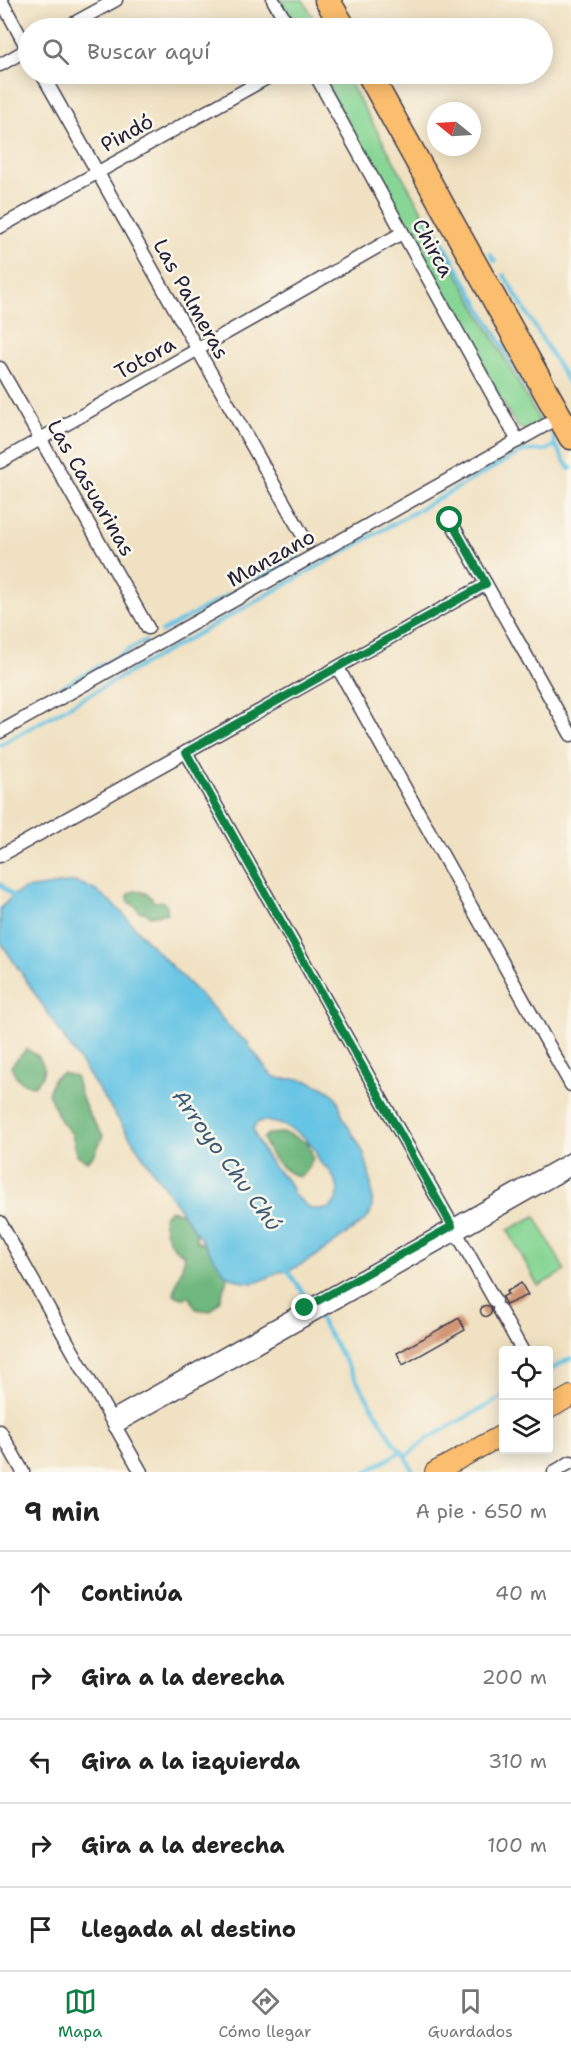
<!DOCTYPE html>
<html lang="es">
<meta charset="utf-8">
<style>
:root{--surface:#fff;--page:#f6f6f6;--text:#222;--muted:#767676;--line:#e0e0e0;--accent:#0b8043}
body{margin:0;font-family:"Shantell Sans",sans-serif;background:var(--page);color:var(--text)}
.controls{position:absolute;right:18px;bottom:18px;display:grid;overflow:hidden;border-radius:6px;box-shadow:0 3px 15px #0003}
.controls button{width:54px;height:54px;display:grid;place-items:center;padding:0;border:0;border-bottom:2px solid var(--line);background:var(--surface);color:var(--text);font:30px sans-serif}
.compass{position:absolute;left:427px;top:102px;width:54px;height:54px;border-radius:50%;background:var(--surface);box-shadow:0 3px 15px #0003;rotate:288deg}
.stop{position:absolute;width:18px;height:18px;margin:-14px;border:4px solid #0b8043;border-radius:50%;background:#fff}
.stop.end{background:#0b8043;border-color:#fff;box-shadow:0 2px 6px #0008}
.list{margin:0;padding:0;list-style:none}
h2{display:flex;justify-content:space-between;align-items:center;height:78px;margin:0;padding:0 24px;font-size:26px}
h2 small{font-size:20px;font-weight:400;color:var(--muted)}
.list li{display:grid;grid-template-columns:39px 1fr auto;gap:18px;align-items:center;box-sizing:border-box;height:84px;padding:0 24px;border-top:2px solid var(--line)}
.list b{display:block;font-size:22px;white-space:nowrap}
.list em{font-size:20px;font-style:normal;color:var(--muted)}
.icon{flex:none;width:33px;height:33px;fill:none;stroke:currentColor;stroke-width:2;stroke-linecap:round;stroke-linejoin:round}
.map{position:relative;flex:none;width:571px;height:1472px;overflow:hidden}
.search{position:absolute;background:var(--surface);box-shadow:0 3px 15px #0003;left:18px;right:18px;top:18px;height:66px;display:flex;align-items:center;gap:15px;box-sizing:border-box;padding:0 21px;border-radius:33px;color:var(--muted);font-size:22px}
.sheet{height:498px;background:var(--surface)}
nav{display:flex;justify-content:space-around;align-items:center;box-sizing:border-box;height:84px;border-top:2px solid var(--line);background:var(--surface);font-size:16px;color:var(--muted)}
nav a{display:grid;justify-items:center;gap:3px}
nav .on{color:var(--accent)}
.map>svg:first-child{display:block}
.green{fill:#88d695;stroke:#557c68;stroke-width:1.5}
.forest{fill:#6eb77e;stroke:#486c5c;stroke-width:1.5}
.water{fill:#66c4e4;stroke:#447390;stroke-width:1.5;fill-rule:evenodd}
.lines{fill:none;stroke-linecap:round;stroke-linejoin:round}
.stream{stroke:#66c4e4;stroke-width:4}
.building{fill:#d29677}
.street-casing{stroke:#413f4f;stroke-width:15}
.primary-casing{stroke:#413f4f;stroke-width:22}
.highway-casing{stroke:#413f4f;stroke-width:27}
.street{stroke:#fff;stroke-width:12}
.primary{stroke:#fbbd6e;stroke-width:20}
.highway{stroke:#fbbd6e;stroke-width:24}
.route{stroke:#0b8043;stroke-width:8}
.labels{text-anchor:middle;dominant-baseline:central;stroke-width:5;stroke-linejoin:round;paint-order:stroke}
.street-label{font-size:21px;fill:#22223b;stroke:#fbf7ec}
.water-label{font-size:22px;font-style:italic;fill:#3a5b76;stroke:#fbf7ec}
</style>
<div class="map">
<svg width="571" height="1472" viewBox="0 0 571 1472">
<rect width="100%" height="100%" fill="#fbf7ec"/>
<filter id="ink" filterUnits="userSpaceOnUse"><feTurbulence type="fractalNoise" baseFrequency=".0167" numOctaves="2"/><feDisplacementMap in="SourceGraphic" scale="12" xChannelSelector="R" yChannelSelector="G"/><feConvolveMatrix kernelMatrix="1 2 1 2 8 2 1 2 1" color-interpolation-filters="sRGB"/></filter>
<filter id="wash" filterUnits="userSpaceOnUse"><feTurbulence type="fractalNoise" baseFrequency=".008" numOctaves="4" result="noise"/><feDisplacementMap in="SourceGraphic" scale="24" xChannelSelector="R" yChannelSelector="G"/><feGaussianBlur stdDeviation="1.35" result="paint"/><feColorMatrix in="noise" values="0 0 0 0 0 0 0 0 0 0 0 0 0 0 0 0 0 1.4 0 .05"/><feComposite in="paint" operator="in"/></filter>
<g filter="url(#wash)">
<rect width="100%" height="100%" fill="#f0e1c2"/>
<g class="green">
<polygon points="280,0 303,0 319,28 296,28"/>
<polygon points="321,74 345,74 541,423 528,431 517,427"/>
<polygon points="535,1216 565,1271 538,1286 508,1230"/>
</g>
<g class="forest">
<path d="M 134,891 C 144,891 149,893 154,902 L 162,901 L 167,906 L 167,913 L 150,916 L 144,912 L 140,912 L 134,905 L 128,902 L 128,895 Z"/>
<path d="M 27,1049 L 39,1057 L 44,1067 L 42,1077 L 34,1086 C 20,1084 16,1078 11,1066 Z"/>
<path d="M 62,1073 L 75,1076 C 82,1101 87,1114 103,1135 L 95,1154 L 87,1161 L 77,1155 L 72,1134 L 61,1121 L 48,1094 L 53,1079 Z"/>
<path d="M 283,1133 C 292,1134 300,1140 308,1143 L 313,1158 L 306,1172 L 299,1177 C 283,1172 268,1155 263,1138 L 268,1134 Z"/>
<path d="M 170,1210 L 187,1214 L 196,1223 L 196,1241 L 211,1248 L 230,1270 L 220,1300 L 211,1311 L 196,1309 L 190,1297 L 182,1298 L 174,1295 C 176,1280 183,1269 185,1255 C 168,1246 165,1235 163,1217 Z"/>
</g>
<path class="water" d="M 75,882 C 108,890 128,921 151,945 C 171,966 192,986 212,1007 C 222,1018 234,1035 248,1042 L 249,1047 C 258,1055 263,1068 272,1075 C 280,1081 290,1078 299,1079 C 307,1079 330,1090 335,1096 C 340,1102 340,1110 343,1117 C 348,1128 356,1138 361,1148 C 368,1162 375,1196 371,1211 C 368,1221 353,1229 345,1235 C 331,1245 294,1274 278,1272 C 257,1286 246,1286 225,1274 L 138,1149 L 0,941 L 0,909 L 13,895 L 25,889 ZM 266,1121 C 283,1123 306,1134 314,1149 C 317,1153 317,1158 320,1162 C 322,1166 328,1167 330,1171 C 339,1187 343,1195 329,1209 L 311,1209 L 293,1194 C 292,1182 281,1176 274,1167 C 265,1155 256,1142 253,1128 L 258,1122 Z"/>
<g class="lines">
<g class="stream">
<polyline points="427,215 544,418"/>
<polyline points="490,254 495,261"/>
<polyline points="504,275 571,387"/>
<polyline points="553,434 555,445"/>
<polyline points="161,632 299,556"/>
<polyline points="2,720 145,641"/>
<polyline points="0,745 523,451 547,450 555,445 569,469 571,468"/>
<polyline points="0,884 15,898"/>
<polyline points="285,1267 310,1303"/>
<polyline points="317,1314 394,1443 406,1456 413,1472"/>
<polyline points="548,1371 571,1358"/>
<polyline points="406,1456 427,1439 504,1396"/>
<polyline points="366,1472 402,1451"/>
</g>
</g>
<g id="blocks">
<g class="building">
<polygon points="521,1283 528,1295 506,1305 502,1297 508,1294 506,1292"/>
<circle cx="486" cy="1311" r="5.5"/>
<polygon points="459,1318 465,1330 403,1365 397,1353"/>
</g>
</g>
</g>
<g filter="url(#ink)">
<use href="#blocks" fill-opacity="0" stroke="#413f4f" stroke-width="1.5"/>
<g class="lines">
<defs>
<g id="street">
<polyline points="1,0 28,50"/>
<polyline points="273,0 290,28"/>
<polyline points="65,28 116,0"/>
<polyline points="0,65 28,49"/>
<polyline points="42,74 307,543"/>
<polyline points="315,74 518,441"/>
<polyline points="0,227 274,74"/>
<polyline points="0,368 148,628"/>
<polyline points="0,462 402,233"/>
<polyline points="450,520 571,735"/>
<polyline points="338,668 571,1085"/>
<polyline points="0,732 560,417"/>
<polyline points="186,752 495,1301"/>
<polyline points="0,856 486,584"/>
<polyline points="0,1222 141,1472"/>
<polyline points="499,1309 522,1350"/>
<polyline points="110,1418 571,1159"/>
<polyline points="115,1427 571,1169"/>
<polyline points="0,1431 23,1472"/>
<polyline points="554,1472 571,1462"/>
</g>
<g id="primary">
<polyline points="548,1409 571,1396"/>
<polyline points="435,1472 504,1434"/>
</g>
<g id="highway">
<polyline points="327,0 344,28"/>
<polyline points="369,74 571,437"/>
</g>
</defs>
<use href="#street" class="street-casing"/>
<use href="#primary" class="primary-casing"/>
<use href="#highway" class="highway-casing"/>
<use href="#street" class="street"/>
<use href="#primary" class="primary"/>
<use href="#highway" class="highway"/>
</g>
</g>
<g class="lines" filter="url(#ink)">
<polyline class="route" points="305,1308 452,1226 186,752 486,584 450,520"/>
</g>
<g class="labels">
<g class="street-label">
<text transform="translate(127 133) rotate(-29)">Pindó</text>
<text transform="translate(433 248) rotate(61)">Chirca</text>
<text transform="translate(191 299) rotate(61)">Las Palmeras</text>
<text transform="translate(145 358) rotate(-29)">Totora</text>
<text transform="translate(91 488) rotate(60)">Las Casuarinas</text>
<text transform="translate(271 558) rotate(-29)">Manzano</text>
</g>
<g class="water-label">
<text transform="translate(227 1160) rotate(54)">Arroyo Chu Chú</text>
</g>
</g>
</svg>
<div class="controls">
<button><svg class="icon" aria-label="locate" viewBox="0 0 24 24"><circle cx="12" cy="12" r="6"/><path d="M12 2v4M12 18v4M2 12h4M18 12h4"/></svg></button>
<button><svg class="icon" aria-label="layers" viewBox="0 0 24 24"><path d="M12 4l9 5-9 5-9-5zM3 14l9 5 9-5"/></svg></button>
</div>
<svg class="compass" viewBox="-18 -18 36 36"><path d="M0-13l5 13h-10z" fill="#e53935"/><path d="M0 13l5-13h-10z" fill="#767676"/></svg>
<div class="stop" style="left:450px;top:520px"></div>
<div class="stop end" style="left:305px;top:1308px"></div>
<div class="search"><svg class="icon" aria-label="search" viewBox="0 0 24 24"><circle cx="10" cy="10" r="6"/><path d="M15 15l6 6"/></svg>Buscar aquí</div>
</div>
<section class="sheet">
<h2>9 min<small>A pie · 650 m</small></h2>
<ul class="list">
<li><svg class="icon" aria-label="ahead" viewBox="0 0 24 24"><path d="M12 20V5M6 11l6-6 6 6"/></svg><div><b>Continúa</b></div><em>40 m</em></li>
<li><svg class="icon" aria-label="right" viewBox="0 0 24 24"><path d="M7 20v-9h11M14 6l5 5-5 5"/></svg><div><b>Gira a la derecha</b></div><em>200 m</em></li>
<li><svg class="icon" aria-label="left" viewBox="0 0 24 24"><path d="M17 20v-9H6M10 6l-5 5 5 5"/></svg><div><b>Gira a la izquierda</b></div><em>310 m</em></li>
<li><svg class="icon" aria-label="right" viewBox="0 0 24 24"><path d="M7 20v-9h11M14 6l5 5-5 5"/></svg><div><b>Gira a la derecha</b></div><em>100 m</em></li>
<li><svg class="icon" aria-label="arrive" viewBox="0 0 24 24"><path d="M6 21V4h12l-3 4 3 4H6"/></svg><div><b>Llegada al destino</b></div></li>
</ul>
</section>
<nav>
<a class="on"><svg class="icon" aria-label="map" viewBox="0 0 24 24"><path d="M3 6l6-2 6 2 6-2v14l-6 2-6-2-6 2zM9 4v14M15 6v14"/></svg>Mapa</a>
<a><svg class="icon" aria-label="directions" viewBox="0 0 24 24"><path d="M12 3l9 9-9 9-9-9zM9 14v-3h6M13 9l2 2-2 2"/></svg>Cómo llegar</a>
<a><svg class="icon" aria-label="saved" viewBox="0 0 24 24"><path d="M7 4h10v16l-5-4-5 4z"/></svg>Guardados</a>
</nav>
